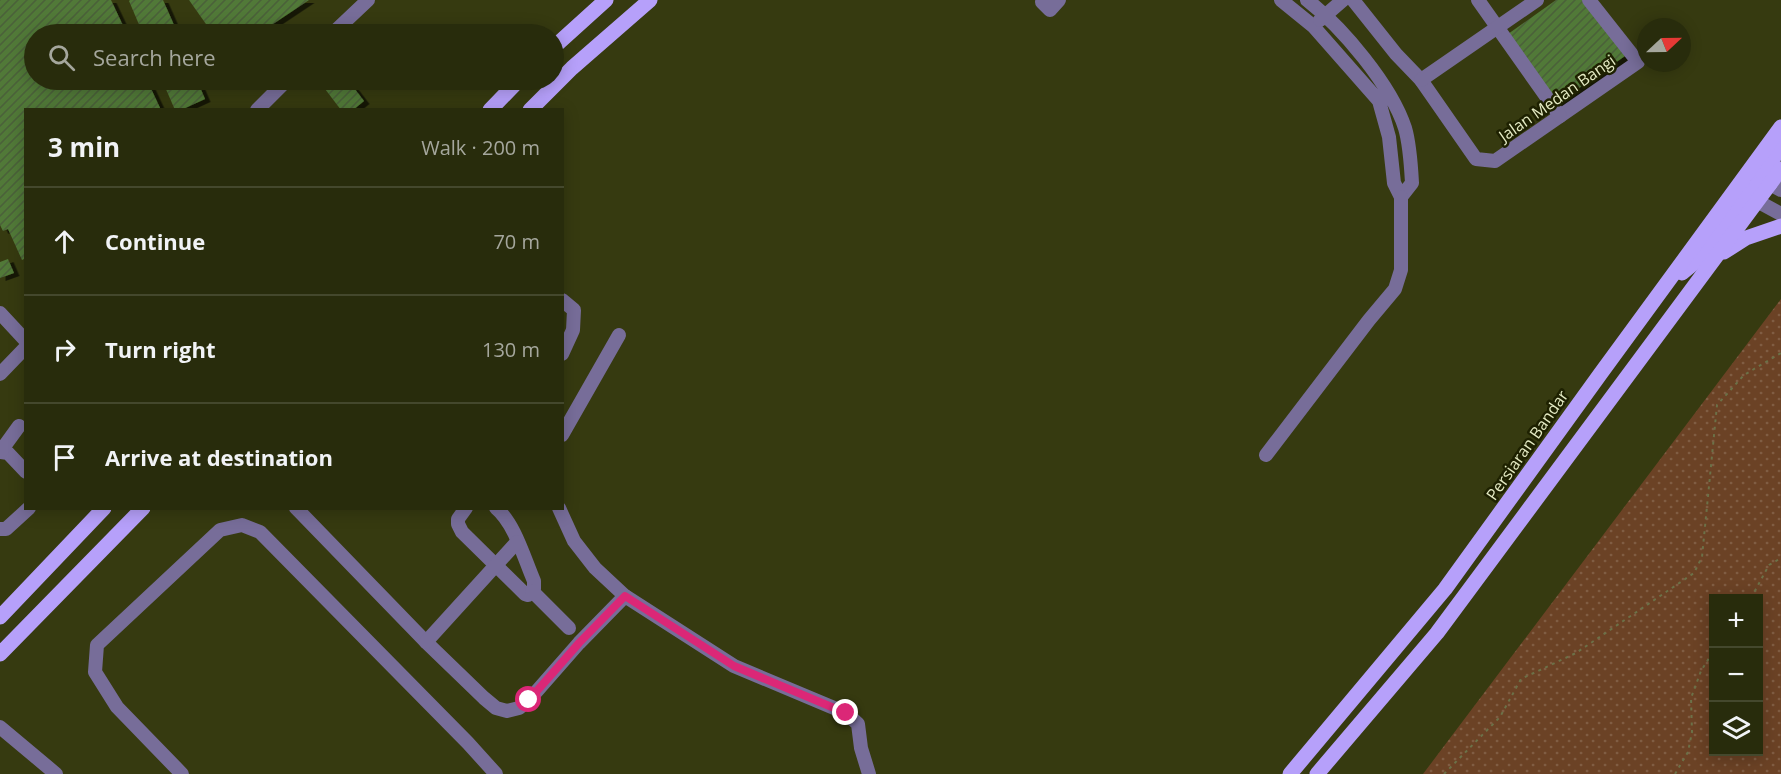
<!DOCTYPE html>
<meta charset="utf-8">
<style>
:root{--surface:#282c0c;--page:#303415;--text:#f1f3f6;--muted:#a5a79d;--line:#44482d}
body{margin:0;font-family:"Open Sans",sans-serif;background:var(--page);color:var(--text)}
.controls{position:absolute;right:18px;bottom:18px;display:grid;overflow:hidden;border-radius:0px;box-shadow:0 3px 15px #0003}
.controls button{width:54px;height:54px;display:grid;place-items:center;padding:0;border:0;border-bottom:2px solid var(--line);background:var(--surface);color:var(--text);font:30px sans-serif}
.compass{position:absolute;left:1637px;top:18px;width:54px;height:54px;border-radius:50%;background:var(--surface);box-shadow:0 3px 15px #0003;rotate:68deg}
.stop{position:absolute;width:18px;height:18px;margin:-14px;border:4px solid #db2777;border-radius:50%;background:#fff}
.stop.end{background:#db2777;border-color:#fff;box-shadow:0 2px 6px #0008}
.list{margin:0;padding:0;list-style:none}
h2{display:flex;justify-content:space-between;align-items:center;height:78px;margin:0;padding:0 24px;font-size:26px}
h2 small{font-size:20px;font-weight:400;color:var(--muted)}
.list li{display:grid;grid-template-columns:39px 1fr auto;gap:18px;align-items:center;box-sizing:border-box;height:108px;padding:0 24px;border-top:2px solid var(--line)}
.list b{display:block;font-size:22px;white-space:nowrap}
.list em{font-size:20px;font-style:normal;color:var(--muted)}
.icon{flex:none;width:33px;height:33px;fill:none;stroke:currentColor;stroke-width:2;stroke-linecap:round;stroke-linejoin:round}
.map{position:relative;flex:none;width:1781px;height:774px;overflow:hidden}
.search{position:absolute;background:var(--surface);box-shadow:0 3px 15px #0003;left:24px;top:24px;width:540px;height:66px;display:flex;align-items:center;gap:15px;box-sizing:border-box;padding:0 21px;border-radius:33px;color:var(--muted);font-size:22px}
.panel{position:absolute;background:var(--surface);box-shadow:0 3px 15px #0003;left:24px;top:108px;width:540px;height:402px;border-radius:0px}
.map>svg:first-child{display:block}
.grass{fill:url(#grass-dots);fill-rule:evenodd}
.building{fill:url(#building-hatch);filter:url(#shadow)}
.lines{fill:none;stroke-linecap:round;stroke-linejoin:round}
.path{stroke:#6c7148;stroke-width:2;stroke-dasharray:3 4.5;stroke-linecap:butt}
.minor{stroke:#776d99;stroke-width:14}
.major{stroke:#b6a0fa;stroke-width:15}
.route{stroke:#db2777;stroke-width:8}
.labels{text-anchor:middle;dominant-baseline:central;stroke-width:5;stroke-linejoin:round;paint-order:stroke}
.street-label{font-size:16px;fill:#e5ebc4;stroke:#1e2101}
</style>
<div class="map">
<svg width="1781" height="774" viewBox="0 0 1781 774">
<defs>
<pattern id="grass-dots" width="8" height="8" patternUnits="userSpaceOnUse" patternTransform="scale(1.5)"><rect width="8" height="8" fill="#6b4225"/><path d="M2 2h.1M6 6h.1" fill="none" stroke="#805d43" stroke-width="1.8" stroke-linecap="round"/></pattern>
<pattern id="building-hatch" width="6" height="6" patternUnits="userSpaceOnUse" patternTransform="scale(1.5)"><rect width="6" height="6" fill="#517938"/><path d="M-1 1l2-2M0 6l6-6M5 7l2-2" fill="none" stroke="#4b603a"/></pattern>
<filter id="shadow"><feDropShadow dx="5.5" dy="3" stdDeviation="0" flood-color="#0009"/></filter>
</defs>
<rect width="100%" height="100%" fill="#363a10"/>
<path class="grass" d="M 1781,299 L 1781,774 L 1423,774 ZM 1714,598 L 1758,598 L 1758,752 L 1714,752 Z"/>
<g class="building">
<polygon points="0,0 111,0 127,34 34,34 34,80 147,80 161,110 26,110 26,258 22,260 8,229 3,231 0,225"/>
<polygon points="130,0 163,0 178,34 143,34 129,1"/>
<polygon points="189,0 309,0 258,34 213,34"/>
<polygon points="1556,0 1585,0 1625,56 1556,104 1508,34"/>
<polygon points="162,80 197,80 205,99 181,110 175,110"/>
<polygon points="328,80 348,80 364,101 353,110 341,110 322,85"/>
<polygon points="8,259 14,273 0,278 0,262"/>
</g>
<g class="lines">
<g class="path">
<polyline points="1751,598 1769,565 1781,558"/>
<polyline points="1444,774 1500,717 1521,679 1576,653 1694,573 1702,557 1717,405 1744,375 1781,353"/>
<polyline points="1675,774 1688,752 1692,732 1691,698 1701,671 1714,650"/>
</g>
<g class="minor">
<polyline points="1044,0 1042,2 1050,10 1059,0"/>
<path d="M 1281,0 L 1313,26 L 1379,101 L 1389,137 L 1394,183 L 1401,197 L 1412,183 C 1411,165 1410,145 1405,128 C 1391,85 1342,27 1307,0"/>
<polyline points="1353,0 1396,54 1421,80 1476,159 1495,161 1638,62 1589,0"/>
<polyline points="1478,0 1560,116"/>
<polyline points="1320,20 1343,0"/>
<polyline points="332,34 368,0"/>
<polyline points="1421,80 1537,0"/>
<polyline points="257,110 287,80"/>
<polyline points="1770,184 1781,190"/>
<polyline points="1757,201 1781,214"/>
<polyline points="562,300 574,310 573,330 562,354"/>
<polyline points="0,313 26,341"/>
<polyline points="0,374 26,347"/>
<polyline points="562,435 619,335"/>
<polyline points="0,452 8,453 26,472"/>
<polyline points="0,452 19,426"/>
<polyline points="1266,455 1369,320 1395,289 1401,270 1401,197"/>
<polyline points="296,508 426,642 484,698 496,708 507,711 519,708 529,700 579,643 625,596"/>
<path d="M 466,508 L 458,519 L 458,524 L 462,532 L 525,594 L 528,595 L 534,589 L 534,581 C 524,558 515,524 496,508"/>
<polyline points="559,508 574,541 595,568 625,596 734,666 846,713 858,724 861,748 869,774"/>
<polyline points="0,529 6,529 29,508"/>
<polyline points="532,591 569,628"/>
<polyline points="426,642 517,542"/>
<polyline points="0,727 56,774"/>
<polyline points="182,774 117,707 95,672 97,645 220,530 242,525 260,532 468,743 496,774"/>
</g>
<g class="major">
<polyline points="554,47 606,0"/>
<polyline points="490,110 519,80"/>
<polyline points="530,110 572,68 650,0"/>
<polyline points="1755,192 1759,179 1781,147"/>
<polyline points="1724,252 1746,238 1781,226"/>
<polyline points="1682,273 1699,259 1754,187 1759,185 1770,184"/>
<polyline points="0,617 104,508"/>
<polyline points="0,654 143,508"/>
<polyline points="1290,774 1445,589 1601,373 1781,127"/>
<polyline points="1317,774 1437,633 1781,169"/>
</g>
</g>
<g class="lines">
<polyline class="route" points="529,700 579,643 625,596 734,666 846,713"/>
</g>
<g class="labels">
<g class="street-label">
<text transform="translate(1557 98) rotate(-35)">Jalan Medan Bangi</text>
<text transform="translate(1527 445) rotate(-55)">Persiaran Bandar</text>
</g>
</g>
</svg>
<div class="controls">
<button>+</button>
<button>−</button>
<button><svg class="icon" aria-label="layers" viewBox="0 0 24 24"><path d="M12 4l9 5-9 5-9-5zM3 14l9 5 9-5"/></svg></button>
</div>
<svg class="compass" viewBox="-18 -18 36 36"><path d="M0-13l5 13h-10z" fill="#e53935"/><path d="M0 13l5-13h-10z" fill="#a5a79d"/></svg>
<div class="stop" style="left:529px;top:700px"></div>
<div class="stop end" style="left:846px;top:713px"></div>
<div class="search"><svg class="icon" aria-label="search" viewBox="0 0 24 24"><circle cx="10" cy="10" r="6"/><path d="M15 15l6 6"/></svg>Search here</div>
<section class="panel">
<h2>3 min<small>Walk · 200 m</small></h2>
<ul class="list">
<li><svg class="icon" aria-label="ahead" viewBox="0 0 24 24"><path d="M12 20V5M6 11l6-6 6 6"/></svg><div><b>Continue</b></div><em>70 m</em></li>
<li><svg class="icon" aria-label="right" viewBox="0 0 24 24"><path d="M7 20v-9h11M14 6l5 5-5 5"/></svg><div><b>Turn right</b></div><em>130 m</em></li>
<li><svg class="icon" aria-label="arrive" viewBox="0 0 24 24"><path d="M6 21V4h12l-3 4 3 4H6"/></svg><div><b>Arrive at destination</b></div></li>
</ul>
</section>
</div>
